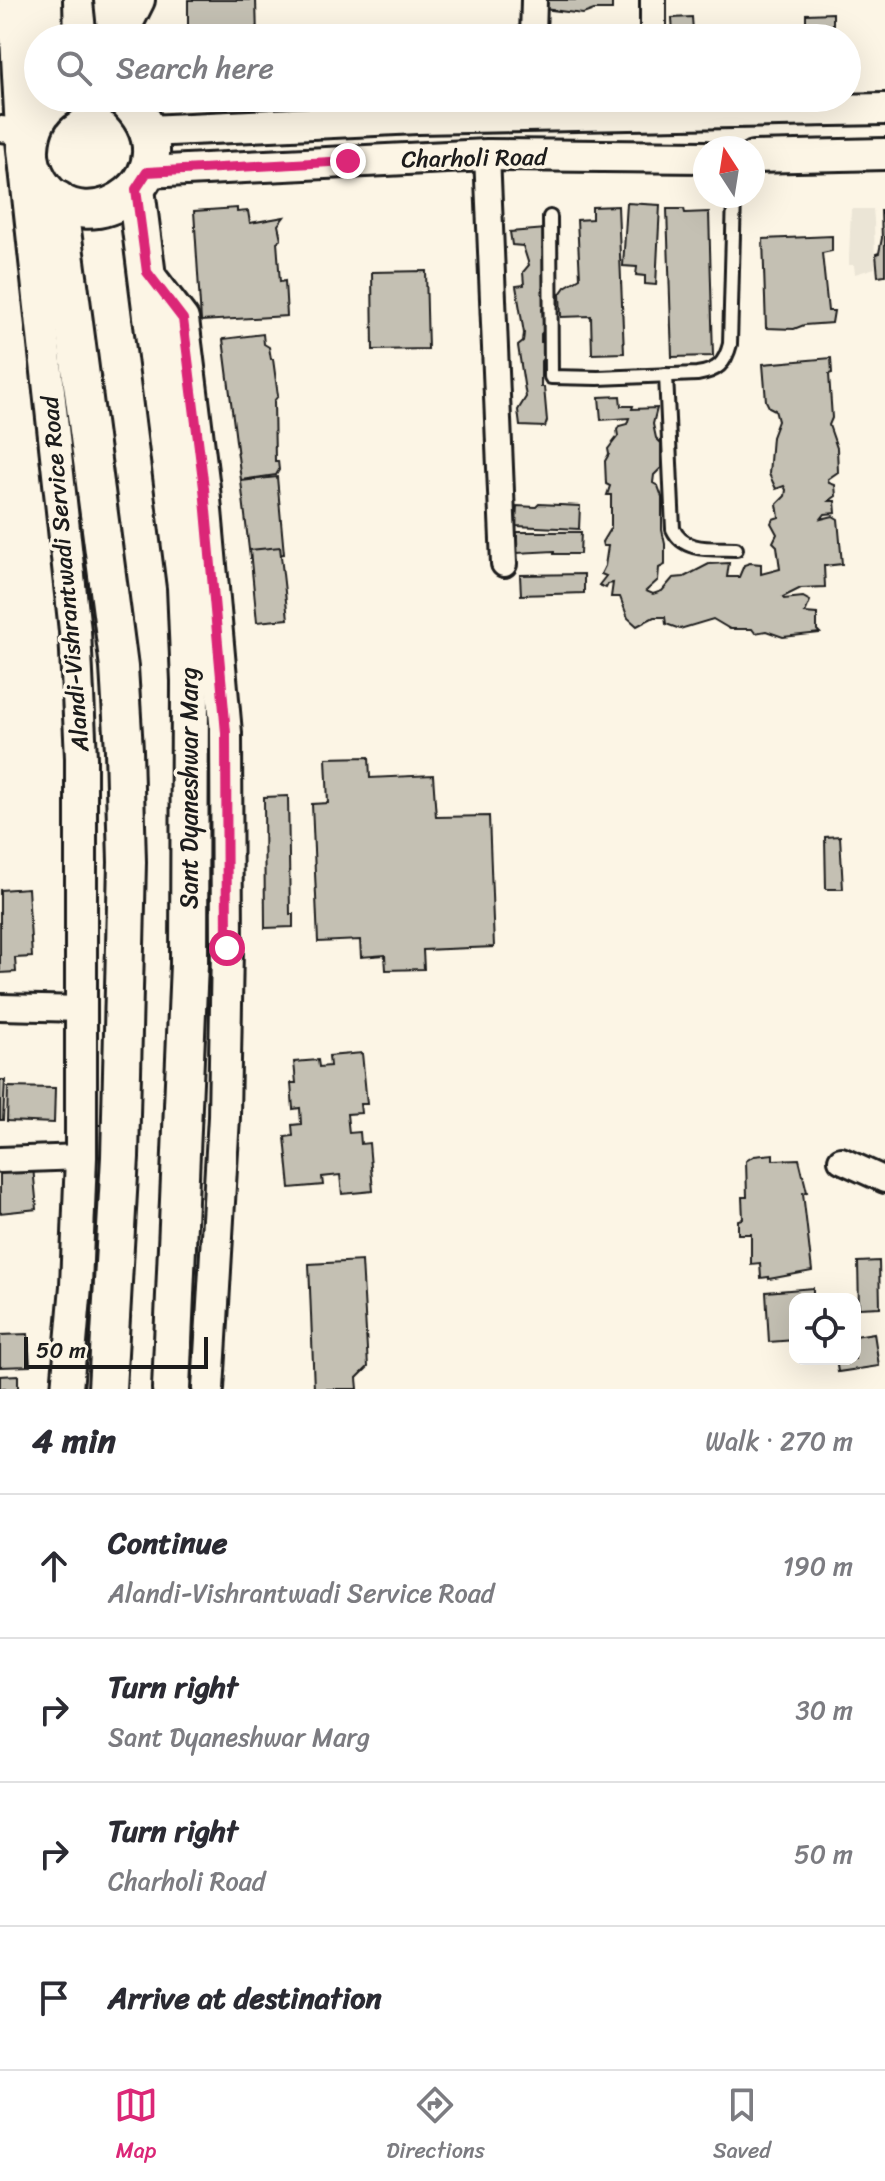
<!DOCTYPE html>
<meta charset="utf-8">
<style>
:root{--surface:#fff;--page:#f7f7f7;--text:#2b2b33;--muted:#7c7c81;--line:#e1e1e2;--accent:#db2777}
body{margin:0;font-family:Sriracha,sans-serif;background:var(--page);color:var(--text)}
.controls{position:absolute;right:24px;bottom:24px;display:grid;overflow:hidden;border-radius:16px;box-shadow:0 8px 32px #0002}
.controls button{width:72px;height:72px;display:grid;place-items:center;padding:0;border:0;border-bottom:2px solid var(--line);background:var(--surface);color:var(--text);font:40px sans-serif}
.compass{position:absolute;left:693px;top:136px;width:72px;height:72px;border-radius:50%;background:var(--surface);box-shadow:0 8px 32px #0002;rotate:348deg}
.scale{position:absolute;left:24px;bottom:20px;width:184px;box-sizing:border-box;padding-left:8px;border:4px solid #1c1c1c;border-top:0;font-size:22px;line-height:28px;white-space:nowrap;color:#1c1c1c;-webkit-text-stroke:6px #fcf5e5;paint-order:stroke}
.stop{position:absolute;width:24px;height:24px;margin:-18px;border:6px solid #db2777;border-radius:50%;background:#fff}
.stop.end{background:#db2777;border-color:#fff;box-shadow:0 2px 8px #0008}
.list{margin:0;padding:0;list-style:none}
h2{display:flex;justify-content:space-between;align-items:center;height:104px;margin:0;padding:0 32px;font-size:34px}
h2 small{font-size:26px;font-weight:400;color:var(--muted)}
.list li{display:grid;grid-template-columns:52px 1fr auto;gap:24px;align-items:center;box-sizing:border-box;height:144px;padding:0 32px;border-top:2px solid var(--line)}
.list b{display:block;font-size:30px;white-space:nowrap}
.list p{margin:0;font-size:26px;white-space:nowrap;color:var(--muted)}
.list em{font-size:26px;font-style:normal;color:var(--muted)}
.icon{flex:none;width:44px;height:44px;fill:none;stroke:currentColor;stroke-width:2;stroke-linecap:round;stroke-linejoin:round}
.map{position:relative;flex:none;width:885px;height:1389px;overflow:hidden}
.search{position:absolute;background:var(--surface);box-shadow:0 8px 32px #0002;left:24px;right:24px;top:24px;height:88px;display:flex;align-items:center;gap:20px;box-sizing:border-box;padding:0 28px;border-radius:44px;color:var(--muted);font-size:30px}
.sheet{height:680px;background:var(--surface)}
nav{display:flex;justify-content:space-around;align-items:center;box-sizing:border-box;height:112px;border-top:2px solid var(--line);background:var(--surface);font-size:22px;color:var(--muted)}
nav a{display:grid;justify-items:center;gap:4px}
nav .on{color:var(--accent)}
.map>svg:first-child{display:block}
.built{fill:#ebe5d6}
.building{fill:#c4c0b3;stroke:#1c1c1c;stroke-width:2}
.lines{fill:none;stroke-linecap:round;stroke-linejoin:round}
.service-casing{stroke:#1c1c1c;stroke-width:18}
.minor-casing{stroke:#1c1c1c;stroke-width:30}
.tertiary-casing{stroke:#1c1c1c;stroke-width:36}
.primary-casing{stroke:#1c1c1c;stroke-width:42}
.service{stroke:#fcf5e5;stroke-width:12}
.minor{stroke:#fcf5e5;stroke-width:24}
.tertiary{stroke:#fcf5e5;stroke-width:30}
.primary{stroke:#fcf5e5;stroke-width:36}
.route{stroke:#db2777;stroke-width:10}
.labels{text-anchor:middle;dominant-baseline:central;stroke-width:7;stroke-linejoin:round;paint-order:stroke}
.street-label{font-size:24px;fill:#1c1c1c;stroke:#fcf5e5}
</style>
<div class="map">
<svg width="885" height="1389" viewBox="0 0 885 1389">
<rect width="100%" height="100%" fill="#fcf5e5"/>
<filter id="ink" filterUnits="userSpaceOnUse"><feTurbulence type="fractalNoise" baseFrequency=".0125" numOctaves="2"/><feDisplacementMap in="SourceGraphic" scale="16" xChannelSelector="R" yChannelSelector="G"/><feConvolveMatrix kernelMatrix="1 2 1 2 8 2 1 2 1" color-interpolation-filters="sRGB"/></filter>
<g filter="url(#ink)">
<polygon class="built" points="851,209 873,209 874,220 875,268 855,274 854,265 849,265 849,257"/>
<g class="building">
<polygon points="188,0 256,0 257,38 188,38"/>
<polygon points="543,0 612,0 612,10 594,10 583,14 544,9"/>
<polygon points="833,13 833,38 806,38 806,14"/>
<polygon points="692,17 693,31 673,33 672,18"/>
<polygon points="770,28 770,38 740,38 740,29"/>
<polygon points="627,203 660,205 656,285 645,284 645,276 636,275 637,267 623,266"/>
<polygon points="618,206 624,353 592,354 591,316 561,317 560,294 565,287 580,278 577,220 592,219 592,207"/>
<polygon points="237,208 237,212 248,211 250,223 284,217 278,225 281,239 277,242 280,282 285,281 287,316 201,321 194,211"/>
<polygon points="667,209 684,209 685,213 709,212 713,356 672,357"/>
<polygon points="881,211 885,211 885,275 878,276 876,254 879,253 882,238"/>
<polygon points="546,229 546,307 542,309 544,331 541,334 541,342 545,342 546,355 541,361 541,387 544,387 547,421 545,427 520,426 518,410 526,397 518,346 523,342 524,333 516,286 524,285 523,272 529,265 523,246 512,245 510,232"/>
<polygon points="832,236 832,251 822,253 828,311 834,311 832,323 804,325 794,329 766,328 763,239"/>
<polygon points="426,271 428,349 373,350 372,272"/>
<polygon points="263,334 264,344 269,347 271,359 273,359 278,396 274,401 275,461 278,461 279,470 276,475 241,480 223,339"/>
<polygon points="831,358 832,373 829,374 832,418 829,425 837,448 838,472 828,479 829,483 835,485 836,496 829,501 835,501 836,513 825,514 821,519 833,516 838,519 842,564 824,566 825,587 801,588 783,597 784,599 803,597 810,601 805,613 817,614 817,630 820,633 783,637 766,631 755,633 752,629 730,629 713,619 680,629 666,624 665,617 654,617 637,626 628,618 620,597 611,597 613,583 608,584 606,588 599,585 606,576 601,574 605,566 608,546 603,546 602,542 611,527 611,495 607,495 610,486 606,484 605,461 609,454 608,449 618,436 617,430 619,426 627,424 629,418 601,420 599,397 620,396 621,406 633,406 632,409 657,408 653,424 656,438 661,443 661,468 654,475 653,483 658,486 662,497 662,530 665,544 665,565 659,568 658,580 646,591 653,594 662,591 673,578 684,577 709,564 729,563 727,577 739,577 744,565 750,563 761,564 761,574 780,569 777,546 773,542 777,534 771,523 773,519 779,517 777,504 785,496 786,490 784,486 776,489 769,474 772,437 778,421 775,410 769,407 766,401 763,364"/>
<polygon points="277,477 284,554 250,558 241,481"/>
<polygon points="539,504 580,506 579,529 516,526 517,506 536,507"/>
<polygon points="517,532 581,532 580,554 554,554 554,551 517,553"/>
<polygon points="280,547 288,619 257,622 250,550"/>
<polygon points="584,574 584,593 521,595 520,575"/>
<polygon points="369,757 370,778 433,775 436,817 489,816 494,947 423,950 424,969 386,970 385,955 361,957 360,940 318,942 312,804 328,803 326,758"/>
<polygon points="288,796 290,914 293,914 293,927 265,928 264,797"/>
<polygon points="840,836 843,889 826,889 825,837"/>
<polygon points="28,888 32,957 15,958 16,972 0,973 0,890"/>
<polygon points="362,1053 367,1104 360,1104 361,1113 347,1114 349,1133 360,1132 361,1144 369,1143 373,1191 342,1194 340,1175 322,1177 323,1185 290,1188 285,1137 293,1136 292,1125 301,1124 300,1108 293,1109 291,1083 296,1083 294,1062 318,1060 319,1067 330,1066 329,1056"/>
<polygon points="0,1080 5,1080 3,1120 0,1120"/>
<polygon points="8,1087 55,1088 54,1123 7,1121"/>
<polygon points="773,1154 773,1160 799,1159 807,1192 803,1193 812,1271 769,1279 769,1277 761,1278 760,1263 751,1264 751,1234 738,1234 738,1220 743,1219 742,1197 747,1197 746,1161 754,1156"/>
<polygon points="33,1167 37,1209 0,1213 0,1170"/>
<polygon points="362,1261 368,1367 357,1378 358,1389 314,1389 309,1264"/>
<polygon points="879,1261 880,1307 859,1308 858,1262"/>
<polygon points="813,1288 813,1299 795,1299 795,1340 769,1342 766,1292"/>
<polygon points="874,1333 879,1366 838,1372 836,1359 855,1359 855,1336"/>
<polygon points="28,1334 30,1366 0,1367 0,1335"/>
<polygon points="18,1375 18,1389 0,1389 0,1376"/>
</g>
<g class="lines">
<defs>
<g id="service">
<path d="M 550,217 L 551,377 L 598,378 L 697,374 C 717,371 725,364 730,344 L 734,196"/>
<path d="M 666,375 L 673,529 C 684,553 713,548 736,549"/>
</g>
<g id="minor">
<polyline points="533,38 534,0"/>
<polyline points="653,38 653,0"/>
<polyline points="0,129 32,132"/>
<polyline points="487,155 504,564"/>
<polyline points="0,1007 83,1009"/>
<polyline points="0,1160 81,1157"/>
<polyline points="841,1160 885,1180"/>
</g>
<g id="tertiary">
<polyline points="14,0 21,131 75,631 81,758 81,1157 76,1286 67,1389"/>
<polyline points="120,38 139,0"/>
<polyline points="149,131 417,118 885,109"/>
<polyline points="753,157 885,154"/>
<polyline points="147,172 487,155 705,157"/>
<polyline points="147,272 183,319 204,488 226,733 227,948 224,1117 208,1389"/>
</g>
<g id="primary">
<polyline points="43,0 44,38"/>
<polyline points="113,0 117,38"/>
<path d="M 58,98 C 40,109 31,128 30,149 C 29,161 34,173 40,183 C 86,253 204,172 124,98"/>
<polyline points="136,189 186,587 190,681 189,964 171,1389"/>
<polyline points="58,200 119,667 124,750 127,862 120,1157 107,1389"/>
</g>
</defs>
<use href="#service" class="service-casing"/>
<use href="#minor" class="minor-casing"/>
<use href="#tertiary" class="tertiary-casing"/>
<use href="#primary" class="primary-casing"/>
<use href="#service" class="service"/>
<use href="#minor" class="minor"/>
<use href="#tertiary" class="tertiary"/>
<use href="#primary" class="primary"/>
</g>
</g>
<g class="lines" filter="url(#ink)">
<polyline class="route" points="227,948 226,733 204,488 183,319 147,272 136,189 147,172 348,161"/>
</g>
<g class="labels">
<g class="street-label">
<text transform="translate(474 158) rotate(-1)">Charholi Road</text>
<text transform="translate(65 574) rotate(-95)">Alandi-Vishrantwadi Service Road</text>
<text transform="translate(189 788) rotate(-90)">Sant Dyaneshwar Marg</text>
</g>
</g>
</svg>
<div class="controls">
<button><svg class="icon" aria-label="locate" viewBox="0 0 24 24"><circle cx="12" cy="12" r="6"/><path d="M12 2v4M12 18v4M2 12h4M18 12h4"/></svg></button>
</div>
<svg class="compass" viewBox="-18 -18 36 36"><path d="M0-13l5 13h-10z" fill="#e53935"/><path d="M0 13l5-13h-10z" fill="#7c7c81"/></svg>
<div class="scale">50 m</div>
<div class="stop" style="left:227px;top:948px"></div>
<div class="stop end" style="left:348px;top:161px"></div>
<div class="search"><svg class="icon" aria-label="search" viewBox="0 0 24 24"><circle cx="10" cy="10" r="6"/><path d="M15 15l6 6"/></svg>Search here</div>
</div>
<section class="sheet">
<h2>4 min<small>Walk · 270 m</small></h2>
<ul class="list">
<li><svg class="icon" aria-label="ahead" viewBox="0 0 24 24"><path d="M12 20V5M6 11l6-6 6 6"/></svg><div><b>Continue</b><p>Alandi-Vishrantwadi Service Road</p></div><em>190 m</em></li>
<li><svg class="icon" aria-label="right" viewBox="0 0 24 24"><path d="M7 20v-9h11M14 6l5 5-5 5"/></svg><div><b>Turn right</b><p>Sant Dyaneshwar Marg</p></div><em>30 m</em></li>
<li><svg class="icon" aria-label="right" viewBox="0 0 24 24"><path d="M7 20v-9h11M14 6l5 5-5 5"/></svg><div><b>Turn right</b><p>Charholi Road</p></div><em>50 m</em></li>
<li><svg class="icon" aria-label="arrive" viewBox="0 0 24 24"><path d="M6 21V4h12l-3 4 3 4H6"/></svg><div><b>Arrive at destination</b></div></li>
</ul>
</section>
<nav>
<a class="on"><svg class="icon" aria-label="map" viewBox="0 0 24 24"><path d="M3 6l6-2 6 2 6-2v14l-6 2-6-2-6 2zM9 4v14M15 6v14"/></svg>Map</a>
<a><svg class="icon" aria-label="directions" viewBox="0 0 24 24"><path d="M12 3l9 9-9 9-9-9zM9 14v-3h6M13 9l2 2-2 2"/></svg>Directions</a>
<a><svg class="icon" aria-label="saved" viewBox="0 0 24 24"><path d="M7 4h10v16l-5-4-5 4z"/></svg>Saved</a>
</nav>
